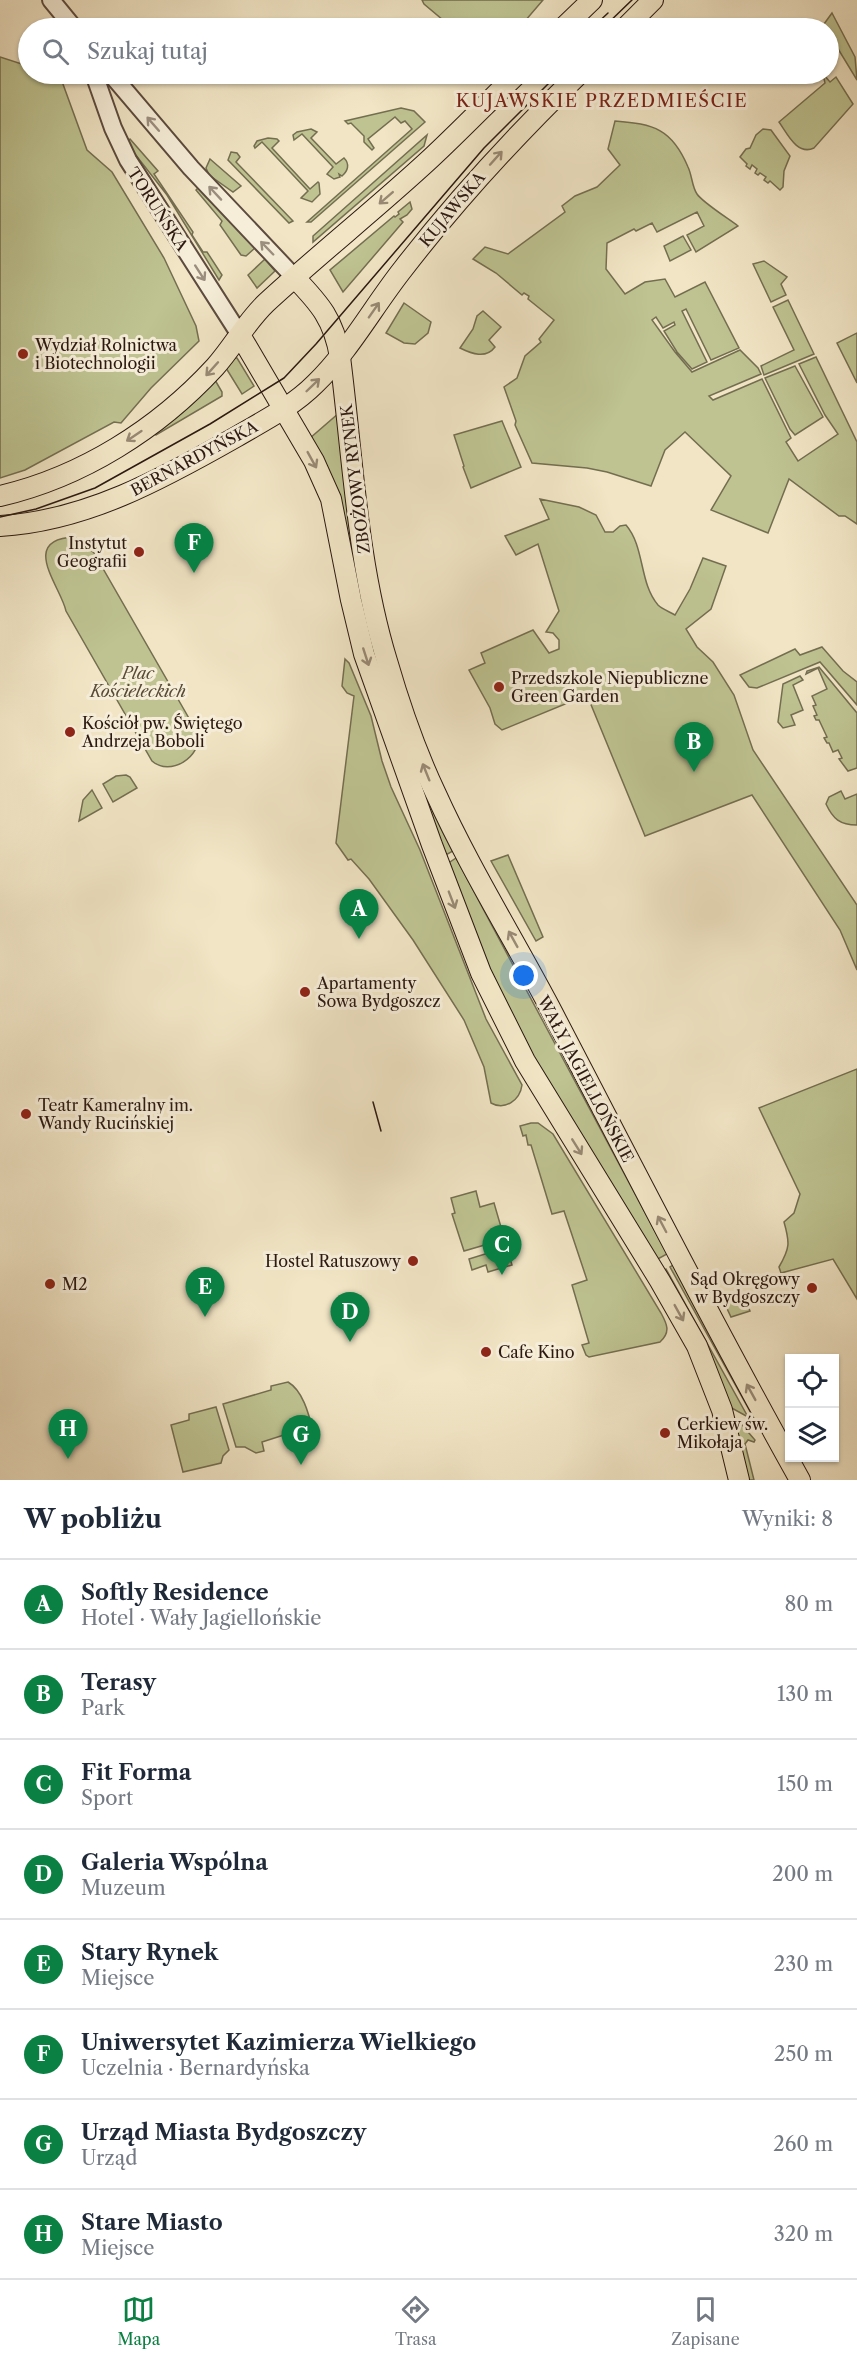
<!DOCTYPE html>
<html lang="pl">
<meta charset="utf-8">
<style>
:root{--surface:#fff;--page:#f2f2f3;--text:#1f2937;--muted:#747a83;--line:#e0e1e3;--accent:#0b8043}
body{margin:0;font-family:"Libre Caslon Text",serif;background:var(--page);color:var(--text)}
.controls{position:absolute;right:18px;bottom:18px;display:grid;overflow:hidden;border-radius:0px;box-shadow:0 2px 4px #0004}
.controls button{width:54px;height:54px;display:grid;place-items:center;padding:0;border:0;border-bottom:2px solid var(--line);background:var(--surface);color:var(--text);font:30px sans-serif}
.you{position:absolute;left:524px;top:976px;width:21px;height:21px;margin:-15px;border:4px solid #fff;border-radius:50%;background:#1a73e8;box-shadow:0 0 0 9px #1a73e833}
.badge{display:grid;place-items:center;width:39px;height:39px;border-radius:50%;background:var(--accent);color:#fff;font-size:20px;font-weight:700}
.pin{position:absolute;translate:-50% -50px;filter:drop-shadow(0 2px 3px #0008)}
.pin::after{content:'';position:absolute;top:32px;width:21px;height:18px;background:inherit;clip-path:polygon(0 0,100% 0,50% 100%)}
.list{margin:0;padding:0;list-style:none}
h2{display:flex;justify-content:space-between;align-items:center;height:78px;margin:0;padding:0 24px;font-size:26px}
h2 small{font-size:20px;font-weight:400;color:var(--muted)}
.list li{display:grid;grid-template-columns:39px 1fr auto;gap:18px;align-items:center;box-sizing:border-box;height:90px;padding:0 24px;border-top:2px solid var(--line)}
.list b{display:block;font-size:22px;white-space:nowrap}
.list p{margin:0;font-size:20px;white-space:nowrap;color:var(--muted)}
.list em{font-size:20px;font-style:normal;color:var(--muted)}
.icon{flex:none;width:33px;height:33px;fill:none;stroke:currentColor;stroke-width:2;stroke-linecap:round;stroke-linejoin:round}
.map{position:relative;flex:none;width:857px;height:1480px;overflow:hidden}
.search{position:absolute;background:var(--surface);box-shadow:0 2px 4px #0004;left:18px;right:18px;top:18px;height:66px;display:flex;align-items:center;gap:15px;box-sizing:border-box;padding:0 21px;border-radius:33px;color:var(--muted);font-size:22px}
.sheet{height:798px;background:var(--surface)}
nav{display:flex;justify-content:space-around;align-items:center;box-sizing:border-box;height:84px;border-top:2px solid var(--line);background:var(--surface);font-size:16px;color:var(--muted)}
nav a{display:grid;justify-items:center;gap:3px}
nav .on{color:var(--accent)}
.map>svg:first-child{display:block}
.green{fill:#bec391;stroke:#746e51;stroke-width:1.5}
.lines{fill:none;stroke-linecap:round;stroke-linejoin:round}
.minor-casing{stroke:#5c4b3e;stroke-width:20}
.major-casing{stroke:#2b1811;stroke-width:22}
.minor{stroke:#f6eed9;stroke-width:16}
.major{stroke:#f1e5c5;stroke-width:20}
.tram{stroke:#2b1811;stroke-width:1.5}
.oneway{stroke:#9b8e7f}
.oneway2{stroke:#988974}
.poi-dot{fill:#8f2418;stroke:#f6eed9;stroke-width:2}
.labels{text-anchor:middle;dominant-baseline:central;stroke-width:6;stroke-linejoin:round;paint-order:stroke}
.street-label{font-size:16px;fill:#2b1811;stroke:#f6eed9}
.poi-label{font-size:16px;fill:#2b1811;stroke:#f6eed9;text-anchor:start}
.park-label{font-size:16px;font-style:italic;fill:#574b37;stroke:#f6eed9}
.neighbourhood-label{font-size:18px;letter-spacing:1.5px;fill:#7a1f14;stroke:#f6eed9}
</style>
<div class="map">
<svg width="857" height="1480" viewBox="0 0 857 1480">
<rect width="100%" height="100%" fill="#f1e5c5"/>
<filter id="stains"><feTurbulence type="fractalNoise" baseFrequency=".00333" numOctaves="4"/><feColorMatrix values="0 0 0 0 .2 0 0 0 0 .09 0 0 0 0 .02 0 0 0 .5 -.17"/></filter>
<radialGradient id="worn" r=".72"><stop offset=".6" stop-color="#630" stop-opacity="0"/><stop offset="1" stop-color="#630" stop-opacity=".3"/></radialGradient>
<g class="green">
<polygon points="422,0 543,0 519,28 460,28 449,25 424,4"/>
<polygon points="832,13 855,57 857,80 829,34 828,28 825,28 824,24"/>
<polygon points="0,57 28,66 28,74 52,74 60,76 87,150 112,172 164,258 196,326 199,341 151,388 121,423 114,422 25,470 0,478"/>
<path d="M 823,74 L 830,82 L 836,77 L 853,104 L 814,148 C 797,156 787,133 779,122 L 825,83 Z"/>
<polygon points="401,108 414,111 425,122 311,222 307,222 412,129 405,121 401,123 395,117 368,139 374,148 372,150 364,142 364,136 351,123 348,124 345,121"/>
<path d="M 615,121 C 654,124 672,129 688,167 C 692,175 692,187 697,194 C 702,202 729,219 738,226 L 696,252 L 687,235 L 704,226 L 697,212 L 657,232 L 652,223 L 636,231 L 634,229 L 607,243 L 606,269 L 625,294 L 645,282 L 665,279 L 675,297 L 705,282 L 739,348 L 711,360 L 686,309 L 682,311 L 707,362 L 692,369 L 677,352 L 664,331 L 675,325 L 674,322 L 663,328 L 656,317 L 652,320 L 675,352 L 692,372 L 740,350 L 758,368 L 761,374 L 709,396 L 713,400 L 762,379 L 791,438 L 786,442 L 798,461 L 838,434 L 825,415 L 799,364 L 816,357 L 857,442 L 857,524 L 845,516 L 839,516 L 789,479 L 768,533 L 711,510 L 731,476 L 685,432 L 665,450 L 651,486 L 607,472 L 587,468 L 532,463 L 515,425 L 516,421 L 504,387 L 517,378 L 525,356 L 541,342 L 539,339 L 554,320 L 528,299 L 529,296 L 524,293 L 522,295 L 496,273 L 473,259 L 485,247 L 508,254 L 565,212 L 562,206 L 575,196 L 597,187 L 620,165 L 608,149 Z"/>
<path d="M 311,129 L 317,132 L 311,138 L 336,164 L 344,158 C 350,164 348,171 342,176 L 339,174 L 340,177 L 334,179 L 327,174 L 333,167 L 302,134 L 294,140 L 293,135 L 297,132 Z"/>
<polygon points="763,129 771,130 790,156 784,171 783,187 780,190 770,181 768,183 764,180 766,177 760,173 758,175 755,173 757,169 752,165 750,169 746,166 747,164 740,157 746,149 750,148 756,135"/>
<polygon points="427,135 424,146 313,242 313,236"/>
<polygon points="268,138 277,139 279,141 272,148 310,189 318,182 319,183 320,194 312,202 301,198 308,191 262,142 255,148 254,146 257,141"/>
<polygon points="130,139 158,171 154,174 193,232 192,235 203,252 207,252 222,275 219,280 167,195 131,149 128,141"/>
<polygon points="231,152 237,153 240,157 236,162 293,221 289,223 228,160"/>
<polygon points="210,159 241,186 233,192 209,175 206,168"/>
<polygon points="198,188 255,248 246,256 241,255 220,225 222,221 196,190"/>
<polygon points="410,202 412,209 407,215 400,219 403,222 343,292 330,270 394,216 395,217 399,214 398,212"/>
<polygon points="683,236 691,250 670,261 664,246"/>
<polygon points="265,259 275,271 257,288 248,275"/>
<polygon points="764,261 787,277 781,284 786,295 771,302 753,264"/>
<polygon points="788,300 814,354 764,375 761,366 794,350 773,307"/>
<polygon points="404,303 431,322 428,333 415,344 404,343 386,333"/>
<path d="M 483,311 L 501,327 L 489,340 L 495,347 C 486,359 472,354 460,348 L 473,329 L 477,316 Z"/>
<polygon points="857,333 857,383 837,343"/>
<polygon points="234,358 237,358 254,386 242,394 226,368"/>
<polygon points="795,366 823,417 795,435 790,429 765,378"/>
<polygon points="215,380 222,392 222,396 156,435 155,433"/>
<polygon points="339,413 351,510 429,801 453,851 444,856 377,667 309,439"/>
<polygon points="502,421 521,467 471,488 463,467 464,466 454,435"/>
<path d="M 540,499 L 579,507 L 596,515 L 605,532 L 613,532 L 620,526 L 626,525 C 645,547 639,583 658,605 C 662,609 670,612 675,615 L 690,589 L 703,558 L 726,566 L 711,609 L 686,629 L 697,647 L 713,662 L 734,695 L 753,750 L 857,905 L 857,970 L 840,930 L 752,795 L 645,836 L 587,695 L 502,730 L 495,724 L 490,708 L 469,670 L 485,663 L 481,653 L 533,630 L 549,653 L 559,649 L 559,640 L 553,633 L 546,632 L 559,611 L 538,544 L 516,555 L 505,536 L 549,519 Z"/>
<path d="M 75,537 L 81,540 L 94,553 L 198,734 C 202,757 170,777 152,761 L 66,611 C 61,587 18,539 75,537 Z"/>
<polygon points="822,647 843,671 857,682 857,705 820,662 757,688 749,687 740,675 795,649 800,655"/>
<path d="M 345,659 L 349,663 L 371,716 L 382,761 L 391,787 L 420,850 L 486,1019 L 522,1085 C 520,1100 505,1111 491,1103 L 484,1067 L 464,1020 L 413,940 L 369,879 L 351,859 L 348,860 L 336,843 L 354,696 L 347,693 L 342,686 Z"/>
<polygon points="819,667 857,713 857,768 848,771 839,759 842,758 838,750 833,752 829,743 827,743 824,738 827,737 819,720 816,720 814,716 817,715 813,706 816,705 812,696 827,689 818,668 806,674 807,671"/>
<polygon points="800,676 803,680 793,685 803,710 791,715 795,725 783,728 778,722 783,684"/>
<polygon points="126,775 130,777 137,788 113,802 103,784 116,776"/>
<polygon points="92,790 102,808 79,821 83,800"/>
<path d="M 841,791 L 845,799 L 857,794 L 857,825 C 840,825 833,819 826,804 L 829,797 Z"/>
<polygon points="508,855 543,937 536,941 491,861"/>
<polygon points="456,858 667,1254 656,1260 554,1095 495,985 447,864"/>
<path d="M 857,1069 L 857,1299 L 833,1259 L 781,1273 L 779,1267 C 790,1248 790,1243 784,1222 L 794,1213 L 800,1194 L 759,1108 Z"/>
<path d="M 531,1123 L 538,1123 L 553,1134 L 661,1313 C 667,1324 671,1332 660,1342 L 589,1357 L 586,1355 L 582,1345 L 589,1343 L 572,1285 L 587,1280 L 564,1211 L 552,1214 L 531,1145 L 528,1145 L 526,1135 L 523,1136 L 520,1126 Z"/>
<polygon points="476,1191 480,1207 494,1203 512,1265 488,1272 486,1265 472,1270 469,1259 498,1250 495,1242 464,1251 452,1214 455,1213 451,1198"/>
<polygon points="673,1265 759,1421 752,1415 670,1267"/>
<polygon points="666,1269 748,1417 728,1406 663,1271"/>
<polygon points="743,1294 750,1311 731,1317 723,1300"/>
<path d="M 288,1382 C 305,1392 310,1420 315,1438 L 290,1444 L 287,1434 L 262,1442 L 264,1451 L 256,1453 L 245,1447 L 236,1447 L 223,1404 L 271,1390 L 271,1386 Z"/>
<polygon points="216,1407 229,1450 223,1456 221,1463 183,1472 171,1425 189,1420 189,1414"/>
<polygon points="734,1422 742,1425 755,1440 754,1442 748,1440 745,1444 754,1480 748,1480"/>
</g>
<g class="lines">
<defs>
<g id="minor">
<polyline points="51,0 74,28"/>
<polyline points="94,74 113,128 128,160 240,335"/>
<polyline points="111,74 191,168 295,278"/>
</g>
<g id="major">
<polyline points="563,28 592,0"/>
<polyline points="625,28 653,0"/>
<path d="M 295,278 C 320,304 334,320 340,357 C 353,459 357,563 387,661 C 400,706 416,752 436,794 C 469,867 512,936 549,1006 C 632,1165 713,1324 800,1480"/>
<polyline points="240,335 314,461 331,499 351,600 364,654 432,845 481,973 525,1061 660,1281 697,1346 722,1410 739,1480"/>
<path d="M 0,496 C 82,477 158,429 215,367 C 233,347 246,322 266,303 C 319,254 376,209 430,159 C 459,132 488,102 517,74"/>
<path d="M 0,526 C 86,521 162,479 236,437 C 263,421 292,407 315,384 C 350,350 373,307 403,269 C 457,199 516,135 579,74"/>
</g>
</defs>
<use href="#minor" class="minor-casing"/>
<use href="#major" class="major-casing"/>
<use href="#minor" class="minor"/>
<use href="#major" class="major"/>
<g class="tram">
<polyline points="592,28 608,13"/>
<polyline points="603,28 632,0"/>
<polyline points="0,517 36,509 95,488 210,424 284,378 316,344 484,148 558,74"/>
<polyline points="373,1102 381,1131"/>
</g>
</g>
<defs><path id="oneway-shaft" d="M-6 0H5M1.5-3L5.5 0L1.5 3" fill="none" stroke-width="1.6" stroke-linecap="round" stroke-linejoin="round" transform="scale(1.5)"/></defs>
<g class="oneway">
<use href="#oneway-shaft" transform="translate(153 124) rotate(-131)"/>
<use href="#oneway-shaft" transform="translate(215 193) rotate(-133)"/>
<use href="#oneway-shaft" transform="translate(267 248) rotate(-134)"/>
<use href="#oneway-shaft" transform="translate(200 273) rotate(57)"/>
</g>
<g class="oneway2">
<use href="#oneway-shaft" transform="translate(496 158) rotate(-48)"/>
<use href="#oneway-shaft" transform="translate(386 198) rotate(139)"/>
<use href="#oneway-shaft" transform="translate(374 310) rotate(-55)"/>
<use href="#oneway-shaft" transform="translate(212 369) rotate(132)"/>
<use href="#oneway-shaft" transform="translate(313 385) rotate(-44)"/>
<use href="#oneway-shaft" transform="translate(134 436) rotate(146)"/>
<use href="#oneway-shaft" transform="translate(312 460) rotate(61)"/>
<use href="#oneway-shaft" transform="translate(366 657) rotate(72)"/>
<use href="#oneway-shaft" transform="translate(426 772) rotate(-112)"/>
<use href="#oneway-shaft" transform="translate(452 900) rotate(69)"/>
<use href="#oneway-shaft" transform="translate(513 939) rotate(-119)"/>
<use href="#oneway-shaft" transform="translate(577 1147) rotate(58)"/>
<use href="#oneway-shaft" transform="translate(662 1224) rotate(-118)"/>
<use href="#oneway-shaft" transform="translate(679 1313) rotate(61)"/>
<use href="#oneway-shaft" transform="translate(751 1392) rotate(-119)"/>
</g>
<g class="poi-dot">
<circle cx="23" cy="354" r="6"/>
<circle cx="139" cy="552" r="6"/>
<circle cx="499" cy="687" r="6"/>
<circle cx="70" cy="732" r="6"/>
<circle cx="305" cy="992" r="6"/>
<circle cx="26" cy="1114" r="6"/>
<circle cx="413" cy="1261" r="6"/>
<circle cx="50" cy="1284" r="6"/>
<circle cx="812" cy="1288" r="6"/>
<circle cx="486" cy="1352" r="6"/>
<circle cx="665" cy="1433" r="6"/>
</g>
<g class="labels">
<g class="street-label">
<text transform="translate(158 209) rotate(57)">TORUŃSKA</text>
<text transform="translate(452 209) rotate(-50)">KUJAWSKA</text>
<text transform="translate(194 458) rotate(-28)">BERNARDYŃSKA</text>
<text transform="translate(355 479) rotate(-97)">ZBOŻOWY RYNEK</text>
<text transform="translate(586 1079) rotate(62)">WAŁY JAGIELLOŃSKIE</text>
</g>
<g class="poi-label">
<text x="35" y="345">Wydział Rolnictwa<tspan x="35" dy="18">i Biotechnologii</tspan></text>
<text x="127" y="543" text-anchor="end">Instytut<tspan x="127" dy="18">Geografii</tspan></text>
<text x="511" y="678">Przedszkole Niepubliczne<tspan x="511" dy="18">Green Garden</tspan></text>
<text x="82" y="723">Kościół pw. Świętego<tspan x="82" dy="18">Andrzeja Boboli</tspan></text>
<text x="317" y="983">Apartamenty<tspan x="317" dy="18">Sowa Bydgoszcz</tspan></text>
<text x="38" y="1105">Teatr Kameralny im.<tspan x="38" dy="18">Wandy Rucińskiej</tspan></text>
<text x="401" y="1261" text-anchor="end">Hostel Ratuszowy</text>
<text x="800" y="1279" text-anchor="end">Sąd Okręgowy<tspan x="800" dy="18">w Bydgoszczy</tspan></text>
<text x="62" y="1284">M2</text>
<text x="498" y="1352">Cafe Kino</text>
<text x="677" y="1424">Cerkiew św.<tspan x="677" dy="18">Mikołaja</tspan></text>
</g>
<g class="park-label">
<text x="138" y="673">Plac<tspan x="138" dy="18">Kościeleckich</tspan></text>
</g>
<g class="neighbourhood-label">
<text x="602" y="101">KUJAWSKIE PRZEDMIEŚCIE</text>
</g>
</g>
<rect width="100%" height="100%" filter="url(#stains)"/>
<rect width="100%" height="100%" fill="url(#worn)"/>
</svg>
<div class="controls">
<button><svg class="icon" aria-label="locate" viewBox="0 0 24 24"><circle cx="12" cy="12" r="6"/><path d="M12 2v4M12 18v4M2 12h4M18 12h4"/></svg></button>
<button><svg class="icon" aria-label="layers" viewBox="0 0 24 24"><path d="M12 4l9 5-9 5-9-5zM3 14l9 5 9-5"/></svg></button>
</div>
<div class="you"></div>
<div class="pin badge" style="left:359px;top:939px">A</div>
<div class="pin badge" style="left:694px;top:772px">B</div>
<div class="pin badge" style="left:502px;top:1275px">C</div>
<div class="pin badge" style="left:350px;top:1342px">D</div>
<div class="pin badge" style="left:205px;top:1317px">E</div>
<div class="pin badge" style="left:194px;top:573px">F</div>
<div class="pin badge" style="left:301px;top:1465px">G</div>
<div class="pin badge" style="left:68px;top:1459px">H</div>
<div class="search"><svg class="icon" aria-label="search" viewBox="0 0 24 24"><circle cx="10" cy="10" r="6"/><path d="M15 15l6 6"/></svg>Szukaj tutaj</div>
</div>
<section class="sheet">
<h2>W pobliżu<small>Wyniki: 8</small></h2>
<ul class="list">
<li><span class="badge">A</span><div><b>Softly Residence</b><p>Hotel · Wały Jagiellońskie</p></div><em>80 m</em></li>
<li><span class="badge">B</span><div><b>Terasy</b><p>Park</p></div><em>130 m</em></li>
<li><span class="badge">C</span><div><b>Fit Forma</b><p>Sport</p></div><em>150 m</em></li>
<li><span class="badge">D</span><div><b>Galeria Wspólna</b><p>Muzeum</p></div><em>200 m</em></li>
<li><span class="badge">E</span><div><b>Stary Rynek</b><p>Miejsce</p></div><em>230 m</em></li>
<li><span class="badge">F</span><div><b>Uniwersytet Kazimierza Wielkiego</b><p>Uczelnia · Bernardyńska</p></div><em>250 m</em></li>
<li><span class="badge">G</span><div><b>Urząd Miasta Bydgoszczy</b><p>Urząd</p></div><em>260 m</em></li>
<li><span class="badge">H</span><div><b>Stare Miasto</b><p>Miejsce</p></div><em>320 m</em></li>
</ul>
</section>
<nav>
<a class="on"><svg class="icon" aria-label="map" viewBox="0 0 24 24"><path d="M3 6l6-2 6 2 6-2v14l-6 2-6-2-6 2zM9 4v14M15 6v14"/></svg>Mapa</a>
<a><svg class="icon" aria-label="directions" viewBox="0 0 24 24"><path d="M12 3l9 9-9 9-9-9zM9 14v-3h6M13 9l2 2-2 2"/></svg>Trasa</a>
<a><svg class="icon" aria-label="saved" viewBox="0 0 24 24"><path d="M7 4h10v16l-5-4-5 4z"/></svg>Zapisane</a>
</nav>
